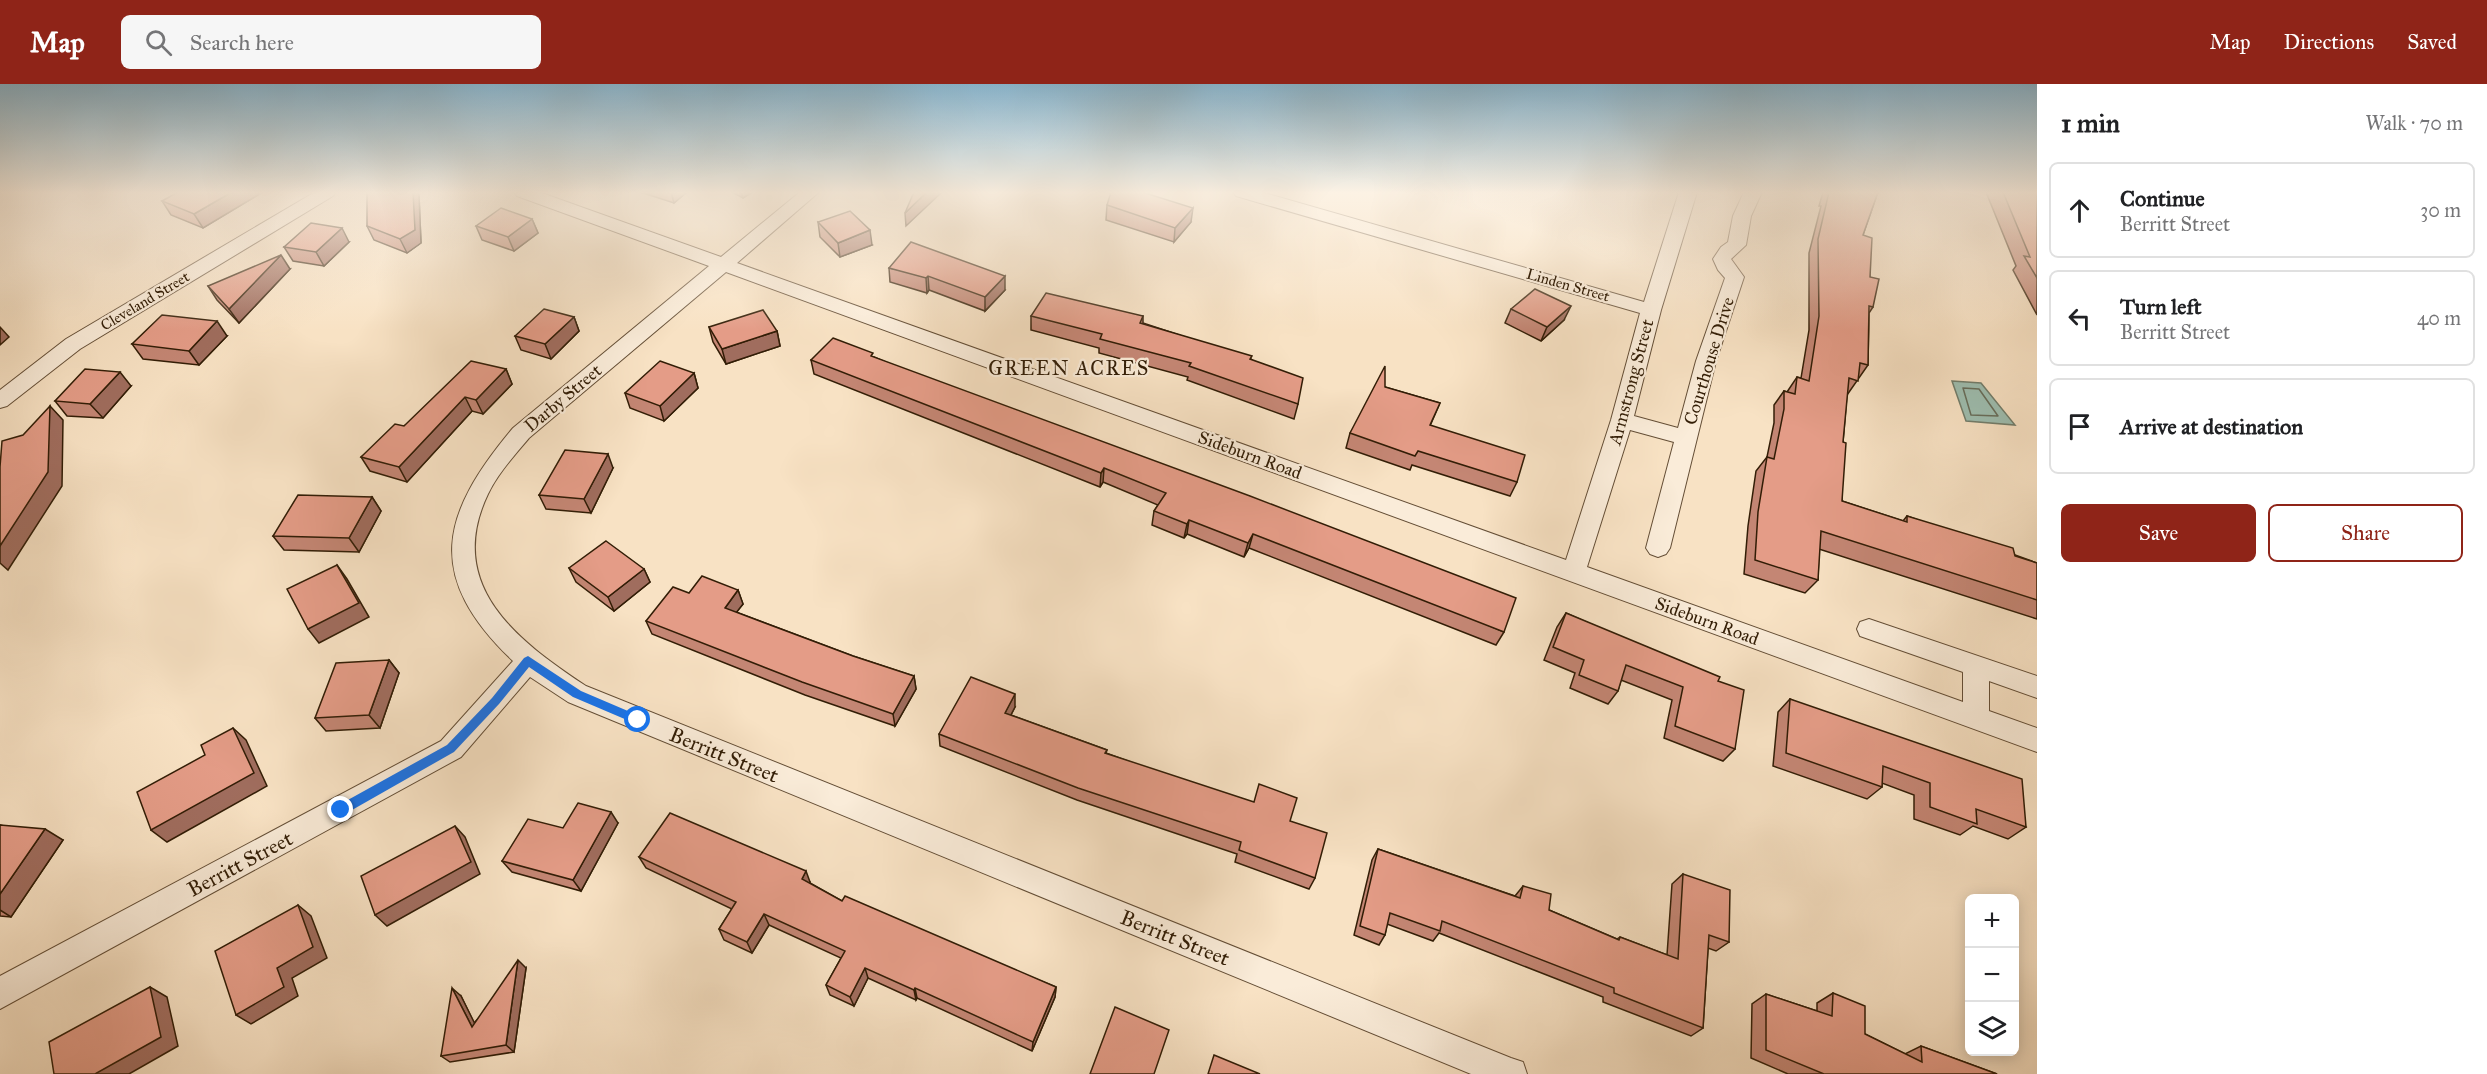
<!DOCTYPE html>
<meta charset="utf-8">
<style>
:root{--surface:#fff;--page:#f6f6f6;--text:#202124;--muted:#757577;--line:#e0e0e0;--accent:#8f2418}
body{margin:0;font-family:"IM FELL Great Primer",serif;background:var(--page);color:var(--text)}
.controls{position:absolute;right:18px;bottom:18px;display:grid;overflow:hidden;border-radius:9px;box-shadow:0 3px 15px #0003}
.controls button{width:54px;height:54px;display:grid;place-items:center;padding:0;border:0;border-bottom:2px solid var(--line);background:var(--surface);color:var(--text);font:30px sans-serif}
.stop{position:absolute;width:18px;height:18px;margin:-14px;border:4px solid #1a73e8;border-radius:50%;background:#fff}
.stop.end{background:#1a73e8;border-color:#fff;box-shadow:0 2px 6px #0008}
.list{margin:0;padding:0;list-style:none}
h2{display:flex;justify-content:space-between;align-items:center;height:78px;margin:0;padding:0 24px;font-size:26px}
h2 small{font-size:20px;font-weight:400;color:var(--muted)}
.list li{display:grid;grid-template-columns:39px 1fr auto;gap:18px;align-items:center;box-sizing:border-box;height:96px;margin:0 12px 12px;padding:0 12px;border:2px solid var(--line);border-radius:9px}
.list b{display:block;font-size:22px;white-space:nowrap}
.list p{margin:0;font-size:20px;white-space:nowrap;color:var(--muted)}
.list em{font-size:20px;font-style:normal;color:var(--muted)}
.actions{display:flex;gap:12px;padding:18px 24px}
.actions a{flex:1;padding:14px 0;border:2px solid var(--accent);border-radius:9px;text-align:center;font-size:21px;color:var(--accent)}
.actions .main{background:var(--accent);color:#fff}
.icon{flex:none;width:33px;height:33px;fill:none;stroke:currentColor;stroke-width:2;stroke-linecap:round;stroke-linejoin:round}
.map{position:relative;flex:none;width:2037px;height:990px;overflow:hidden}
header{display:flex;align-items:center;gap:36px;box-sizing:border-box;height:84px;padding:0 30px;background:var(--accent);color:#fff}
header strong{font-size:28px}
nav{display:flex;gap:33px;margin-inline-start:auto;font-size:21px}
.search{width:420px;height:54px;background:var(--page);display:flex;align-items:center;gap:15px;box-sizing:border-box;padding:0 21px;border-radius:9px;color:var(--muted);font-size:22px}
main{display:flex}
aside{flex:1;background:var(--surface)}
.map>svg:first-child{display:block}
.water{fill:#9ebeb0;stroke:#737e6c;stroke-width:1.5}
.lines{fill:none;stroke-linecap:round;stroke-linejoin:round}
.shore{stroke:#686e5b;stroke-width:1.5}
.minor-casing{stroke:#644e36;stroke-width:2}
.minor{fill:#faecd9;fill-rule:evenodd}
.wall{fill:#c48674;stroke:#321d06;stroke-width:1.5}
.shaded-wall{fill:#a06d5e;stroke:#321d06;stroke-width:1.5}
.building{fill:#e49c87;stroke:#321d06;stroke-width:1.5}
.route{fill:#1a73e8}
.labels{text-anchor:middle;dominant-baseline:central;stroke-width:4.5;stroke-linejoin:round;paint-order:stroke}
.far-street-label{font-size:15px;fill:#321d06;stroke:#faecd9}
.street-label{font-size:18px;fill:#321d06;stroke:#faecd9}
.neighbourhood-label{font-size:20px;letter-spacing:1.5px;fill:#321d06;stroke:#faecd9}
.near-street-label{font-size:21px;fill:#321d06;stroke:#faecd9}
</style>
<header>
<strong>Map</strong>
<div class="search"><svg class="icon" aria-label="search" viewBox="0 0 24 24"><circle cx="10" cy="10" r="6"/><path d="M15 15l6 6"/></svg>Search here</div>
<nav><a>Map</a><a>Directions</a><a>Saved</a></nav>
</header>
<main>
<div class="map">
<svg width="2037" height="990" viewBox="0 0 2037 990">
<rect width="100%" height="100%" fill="#f8e2c4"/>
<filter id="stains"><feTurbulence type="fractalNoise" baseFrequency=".00333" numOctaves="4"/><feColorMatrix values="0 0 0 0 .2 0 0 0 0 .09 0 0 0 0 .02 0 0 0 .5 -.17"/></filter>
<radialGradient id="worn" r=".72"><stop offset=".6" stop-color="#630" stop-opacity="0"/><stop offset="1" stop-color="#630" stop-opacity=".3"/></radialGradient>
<polygon class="water" points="1952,297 1981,299 2015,341 1966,337"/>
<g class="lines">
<polygon class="shore" points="1963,304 1979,305 1998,332 1971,331"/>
<defs>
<g id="minor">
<polygon points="315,108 336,108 333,112 80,265 7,322 0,324 0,306 66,255"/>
<path d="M 514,108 L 539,108 L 721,173 L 800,108 L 819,108 L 737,179 L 1566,476 L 1611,336 L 1640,229 L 1236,112 L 1233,108 L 1261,108 L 1644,218 L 1679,108 L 1697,108 L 1661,226 L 1634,332 L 1678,344 L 1696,277 L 1725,194 L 1718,186 L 1713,175 L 1721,163 L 1728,158 L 1733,132 L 1744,108 L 1762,108 L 1751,132 L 1746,161 L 1731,175 L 1744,193 L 1716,277 L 1670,464 L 1666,470 L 1658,473 L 1650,470 L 1646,464 L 1674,358 L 1630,346 L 1587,483 L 1963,618 L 1963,588 L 1860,552 L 1857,545 L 1860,538 L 1869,535 L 2037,592 L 2037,614 L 1989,597 L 1989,627 L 2037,644 L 2037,668 L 726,188 L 529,354 C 514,372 498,389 488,410 C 444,502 518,557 586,602 L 1511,974 L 1523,978 L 1527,990 L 1471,990 L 568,618 L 530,593 L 461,673 L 0,925 L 0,892 L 441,657 L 513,577 C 424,492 440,431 513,344 L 709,182 L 517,112 Z"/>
</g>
</defs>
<use href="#minor" class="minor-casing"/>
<use href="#minor" class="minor"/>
</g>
<g class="wall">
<polygon points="263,108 203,144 171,131 162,117"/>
<polygon points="413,108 417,108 419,111 421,159 407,169 374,156 367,142"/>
<polygon points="640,108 687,108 674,119"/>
<polygon points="732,108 753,108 743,114"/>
<polygon points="1823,108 1878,108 1863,151 1870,193 1873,223 1869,229 1868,281 1847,311 1843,358 1842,417 1903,437 1907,432 2037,479 2037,535 1819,465 1818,496 1805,509 1744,490 1748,442 1756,387 1767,373 1774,339 1774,321 1784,307 1787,308 1797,293 1801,294 1809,246 1809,169 1821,122 1819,122"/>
<polygon points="1986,108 2037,108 2037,231 2013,186 2016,182"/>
<polygon points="1107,121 1191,138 1174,158 1106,136"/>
<polygon points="532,135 538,149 514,167 482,156 476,142"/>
<polygon points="818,138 872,161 840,173 820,153"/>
<polygon points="349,158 324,182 293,177 284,163"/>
<polygon points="889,184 1005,206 985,227 929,206 927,209 890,198"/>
<polygon points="290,185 239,239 217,216 208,202"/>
<polygon points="1511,225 1564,236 1541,257 1505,239"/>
<polygon points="1031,232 1143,232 1143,239 1251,275 1298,320 1294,335 1187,296 1188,293 1099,269 1099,264 1031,246"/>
<polygon points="574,233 579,247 551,275 521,266 515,252"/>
<polygon points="709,243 777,247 780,262 726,280 713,258"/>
<polygon points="227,252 199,281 143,275 132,260"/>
<polygon points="874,273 1504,548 1496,561 1249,464 1244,473 1187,450 1184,454 1152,441 1154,427 1158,421 1103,398 1100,403 814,290 811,276"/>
<polygon points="506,285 512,300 483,330 472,327 407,398 370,387 361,373 404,342"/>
<polygon points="694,289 698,304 664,337 630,324 625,309"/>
<polygon points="131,302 103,334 67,332 55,317"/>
<polygon points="1385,303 1440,319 1430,342 1517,398 1510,412 1412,381 1410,386 1346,364 1350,349"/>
<polygon points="613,384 591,429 546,425 539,411"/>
<polygon points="372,413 381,427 359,468 284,466 273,452"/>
<polygon points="569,484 644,485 650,498 614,527 576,498"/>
<polygon points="738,506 743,520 736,528 853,572 914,592 916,605 895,642 805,611 652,550 646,537 689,509"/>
<polygon points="1566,529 1718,597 1735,665 1723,677 1664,654 1672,616 1621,596 1618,607 1608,620 1570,604 1575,589 1544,576 1557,543"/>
<polygon points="389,576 399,589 380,644 326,647 315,634"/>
<polygon points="1790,615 2026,743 2008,755 1973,742 1960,751 1914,735 1914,711 1882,699 1882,703 1867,715 1773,682 1778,628"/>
<polygon points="1015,623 1011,631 1107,666 1106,669 1290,737 1315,794 1309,805 1235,778 1237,770 1077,716 940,662 939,650"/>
<polygon points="618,739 581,807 512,788 502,777 563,744"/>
<polygon points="0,741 63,756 11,833 0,832"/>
<polygon points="1378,765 1515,812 1523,802 1549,826 1617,855 1620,853 1667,871 1672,800 1683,790 1729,858 1716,867 1708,864 1703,944 1691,952 1603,918 1603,913 1439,849 1433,857 1387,840 1385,851 1379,861 1354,851 1372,776"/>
<polygon points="639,773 810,798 810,799 842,817 1056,903 1055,913 1032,967 917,914 916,916 868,894 854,922 830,911 826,901 841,874 769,841 752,869 724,856 719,845 732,825 646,784"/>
<polygon points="526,884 514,968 450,978 441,972 461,912 474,939"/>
<polygon points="1833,909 1865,950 1905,970 1921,962 1997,990 1788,990 1751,974 1752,920 1766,910 1817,927 1817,919"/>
</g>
<g class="shaded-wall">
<polygon points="232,108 263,108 203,144 194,130"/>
<polygon points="413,108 417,108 419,111 421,159 407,169 400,155"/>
<polygon points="671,108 687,108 674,119"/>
<polygon points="741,108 753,108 743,114"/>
<polygon points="927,108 942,108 906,142 905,129"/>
<polygon points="1193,124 1191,138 1174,158 1175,144"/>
<polygon points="532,135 538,149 514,167 508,153"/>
<polygon points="342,144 349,158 324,182 316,168"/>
<polygon points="870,146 872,161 840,173 838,159"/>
<polygon points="281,171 290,185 239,239 229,225"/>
<polygon points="928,192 929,206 927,209 926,194"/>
<polygon points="1005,192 1005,206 985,227 985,213"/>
<polygon points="1571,222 1564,236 1541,257 1547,243"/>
<polygon points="574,233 579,247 551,275 545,260"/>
<polygon points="217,237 227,252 199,281 189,267"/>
<polygon points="0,243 9,253 0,261"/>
<polygon points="777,247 780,262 726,280 722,265"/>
<polygon points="506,285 512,300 483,330 476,316"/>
<polygon points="120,288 131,302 103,334 90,320"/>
<polygon points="694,289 698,304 664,337 660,322"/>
<polygon points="465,313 472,327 407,398 399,383"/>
<polygon points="50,322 63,336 62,402 8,486 0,479 0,462"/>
<polygon points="608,370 613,384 591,429 584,415"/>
<polygon points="1104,384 1103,398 1100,403 1101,389"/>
<polygon points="372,413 381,427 359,468 349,454"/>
<polygon points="1189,436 1187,450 1184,454 1187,440"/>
<polygon points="1253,450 1249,464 1244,473 1248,459"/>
<polygon points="337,481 347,495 369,533 319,559 308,545"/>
<polygon points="644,485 650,498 614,527 608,513"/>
<polygon points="738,506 743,520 729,538 725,524"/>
<polygon points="389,576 399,589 380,644 369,631"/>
<polygon points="914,592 916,605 895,642 893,630"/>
<polygon points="1015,610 1015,623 1005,642 1005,629"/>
<polygon points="233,644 246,656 267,702 167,758 151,746"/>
<polygon points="611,728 618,739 581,807 573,796"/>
<polygon points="455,742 465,753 480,790 387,842 375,831"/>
<polygon points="45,745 63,756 11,833 0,826 0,810"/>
<polygon points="806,787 810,798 806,806 802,795"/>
<polygon points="298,821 311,832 327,874 292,894 298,912 251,940 236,931"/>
<polygon points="764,830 769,841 752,869 747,858"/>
<polygon points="518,876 526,884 514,968 506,961"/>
<polygon points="865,884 868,894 854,922 850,913"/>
<polygon points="150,903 167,913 178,962 129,990 95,990"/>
<polygon points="1056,903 1055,913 1032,967 1033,958"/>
<polygon points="452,904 461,912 480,950 472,943"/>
<polygon points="915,904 917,914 916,916 914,906"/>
</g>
<g class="building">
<polygon points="178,108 232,108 194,130 162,117"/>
<polygon points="367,108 413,108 415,146 400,155 367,142"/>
<polygon points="914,108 927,108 905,129"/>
<polygon points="1111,108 1142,108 1193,124 1175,144 1107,121"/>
<polygon points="1829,108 1878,108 1863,151 1872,154 1870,193 1879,195 1873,223 1869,222 1868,281 1860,279 1858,297 1849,294 1843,358 1846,359 1842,417 1907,438 1907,432 2013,464 2015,472 2037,479 2037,516 1821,447 1818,496 1755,476 1758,428 1767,373 1774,375 1784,325 1784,307 1795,310 1797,293 1809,297 1819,232 1818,155"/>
<polygon points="2003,108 2037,108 2037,194 2024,172 2030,173"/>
<polygon points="501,124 532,135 508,153 476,142"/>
<polygon points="850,127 870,146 838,159 818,138"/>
<polygon points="311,139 342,144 316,168 284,163"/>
<polygon points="911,158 1005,192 985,213 928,192 926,194 889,184"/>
<polygon points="281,171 229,225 208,202"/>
<polygon points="1535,205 1571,222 1547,243 1511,225"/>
<polygon points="1046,209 1143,232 1140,239 1252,272 1250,275 1303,294 1298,320 1189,282 1191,279 1100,255 1102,250 1031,232"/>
<polygon points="544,225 574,233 545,260 515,252"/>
<polygon points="763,226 777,247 722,265 709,243"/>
<polygon points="162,231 217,237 189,267 132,260"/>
<polygon points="833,254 873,269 871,272 1250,412 1516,514 1504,548 1253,450 1248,459 1189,436 1187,440 1154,427 1166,409 1104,384 1101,389 811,276"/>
<polygon points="471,277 506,285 476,316 465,313 399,383 361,373 395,340 404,342"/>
<polygon points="660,277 694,289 660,322 625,309"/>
<polygon points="1385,282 1385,303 1440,319 1430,341 1525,371 1517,398 1418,367 1415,372 1350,349"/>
<polygon points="85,285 120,288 90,320 55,317"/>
<polygon points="50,322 48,388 0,462 0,383 2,357 23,351"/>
<polygon points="565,366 608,370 584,415 539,411"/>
<polygon points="298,411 372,413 349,454 273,452"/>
<polygon points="606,457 644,485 608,513 569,484"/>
<polygon points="337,481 359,519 308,545 287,505"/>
<polygon points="702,492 738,506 725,524 853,572 914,592 893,630 802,598 646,537 673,503 689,509"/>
<polygon points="1566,529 1720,593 1718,597 1744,606 1735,665 1675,642 1683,603 1626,581 1618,607 1579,591 1584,576 1553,563"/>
<polygon points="389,576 369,631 315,634 336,579"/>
<polygon points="971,593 1015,610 1005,629 1107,666 1105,669 1254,718 1259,700 1297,714 1290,737 1327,749 1315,794 1239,766 1241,758 1078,704 939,650"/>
<polygon points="1790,615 2022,695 2026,743 1976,725 1977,740 1930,723 1930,699 1883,682 1882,703 1786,669"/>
<polygon points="233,644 254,689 151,746 137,708 205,671 201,661"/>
<polygon points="578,719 611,728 573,796 502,777 528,735 563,744"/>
<polygon points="670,729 806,787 802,795 842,817 845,812 1056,903 1033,958 915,904 914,906 865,884 850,913 826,901 845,867 764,830 747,858 719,845 736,818 639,773"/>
<polygon points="0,741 45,745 0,810"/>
<polygon points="455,742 471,778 375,831 361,792"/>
<polygon points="1378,765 1520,814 1523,802 1551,810 1549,826 1619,856 1620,853 1678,875 1683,790 1730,806 1729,858 1709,851 1703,944 1614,909 1614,904 1442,837 1440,847 1390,829 1385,851 1360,842"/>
<polygon points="298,821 313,863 277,884 284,903 236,931 215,867"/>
<polygon points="518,876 506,961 441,972 452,904 472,943"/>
<polygon points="150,903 161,953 95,990 54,990 49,958"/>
<polygon points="1833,909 1865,922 1865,950 1922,978 1921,962 1997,990 1824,990 1766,966 1766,910 1832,932"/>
<polygon points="1115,923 1169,946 1154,990 1090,990"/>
<polygon points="1214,971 1260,990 1208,990"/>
</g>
<linearGradient id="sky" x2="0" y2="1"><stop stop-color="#8ab8d2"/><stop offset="0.44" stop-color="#fcf2e4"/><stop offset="1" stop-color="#fcf2e4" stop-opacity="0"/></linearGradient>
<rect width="2037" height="247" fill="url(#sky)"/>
<polygon class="route" points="528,572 581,607 642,633 642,639 634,639 573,613 529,583 499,620 454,668 345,730 337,730 337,722 447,661 492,614 524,574"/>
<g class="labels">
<g class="far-street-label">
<text transform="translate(1568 201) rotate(16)">Linden Street</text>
<text transform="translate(145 217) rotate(-31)">Cleveland Street</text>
</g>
<g class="street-label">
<text transform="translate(1709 277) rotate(-73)">Courthouse Drive</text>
<text transform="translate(1631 298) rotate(-75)">Armstrong Street</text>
<text transform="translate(563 314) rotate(-40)">Darby Street</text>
<text transform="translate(1250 371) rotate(20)">Sideburn Road</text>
<text transform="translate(1707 537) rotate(20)">Sideburn Road</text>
</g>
<g class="neighbourhood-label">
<text x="1069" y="284">GREEN ACRES</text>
</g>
<g class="near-street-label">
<text transform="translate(724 671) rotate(22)">Berritt Street</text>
<text transform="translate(240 780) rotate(-28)">Berritt Street</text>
<text transform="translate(1175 854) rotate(22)">Berritt Street</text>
</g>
</g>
<rect width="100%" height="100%" filter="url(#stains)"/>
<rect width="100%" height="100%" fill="url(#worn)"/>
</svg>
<div class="controls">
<button>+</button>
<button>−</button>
<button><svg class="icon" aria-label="layers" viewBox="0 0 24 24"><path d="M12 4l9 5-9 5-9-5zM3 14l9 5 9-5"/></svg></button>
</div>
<div class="stop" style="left:638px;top:636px"></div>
<div class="stop end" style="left:341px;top:726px"></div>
</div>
<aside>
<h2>1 min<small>Walk · 70 m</small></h2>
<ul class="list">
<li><svg class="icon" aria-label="ahead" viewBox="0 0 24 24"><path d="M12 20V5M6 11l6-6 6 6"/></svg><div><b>Continue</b><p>Berritt Street</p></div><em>30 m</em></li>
<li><svg class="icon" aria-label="left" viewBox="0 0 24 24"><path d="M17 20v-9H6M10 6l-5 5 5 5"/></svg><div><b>Turn left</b><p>Berritt Street</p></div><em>40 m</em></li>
<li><svg class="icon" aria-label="arrive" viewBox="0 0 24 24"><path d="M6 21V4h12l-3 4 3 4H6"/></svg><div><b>Arrive at destination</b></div></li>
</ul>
<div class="actions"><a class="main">Save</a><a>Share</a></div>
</aside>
</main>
